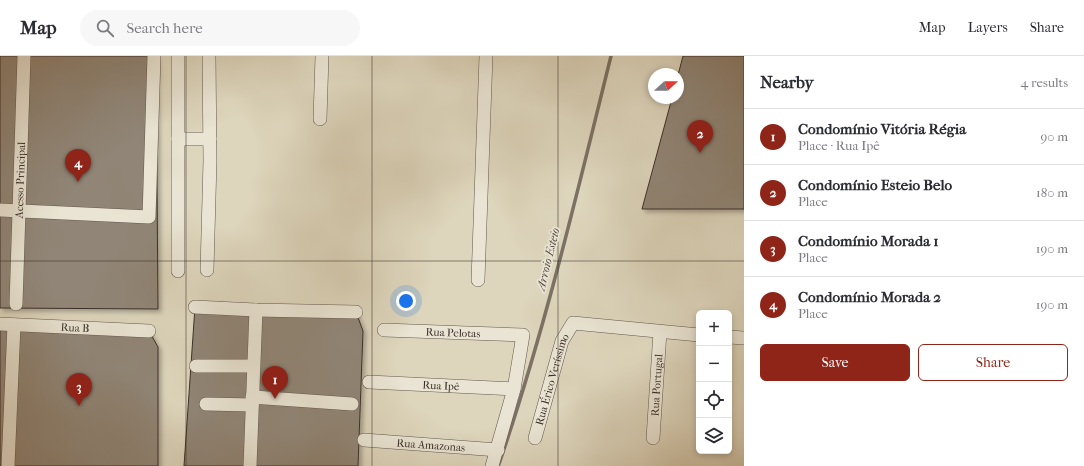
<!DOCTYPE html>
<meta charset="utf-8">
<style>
:root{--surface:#fff;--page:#f7f7f7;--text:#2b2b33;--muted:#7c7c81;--line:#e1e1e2;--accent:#8f2418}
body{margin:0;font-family:"IM FELL French Canon",serif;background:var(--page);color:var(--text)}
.controls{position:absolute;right:12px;bottom:12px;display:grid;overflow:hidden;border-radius:6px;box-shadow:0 2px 6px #0003}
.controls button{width:36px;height:36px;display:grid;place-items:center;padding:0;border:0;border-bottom:1px solid var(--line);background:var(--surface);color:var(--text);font:20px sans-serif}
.compass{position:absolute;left:648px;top:12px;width:36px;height:36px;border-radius:50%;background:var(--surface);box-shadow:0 2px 6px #0003;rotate:69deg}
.you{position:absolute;left:406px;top:245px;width:14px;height:14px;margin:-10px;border:3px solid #fff;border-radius:50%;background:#1a73e8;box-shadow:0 0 0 6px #1a73e833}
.badge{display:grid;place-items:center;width:26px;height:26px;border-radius:50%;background:var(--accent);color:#fff;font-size:13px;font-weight:700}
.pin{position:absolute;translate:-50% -33px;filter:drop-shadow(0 1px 2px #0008)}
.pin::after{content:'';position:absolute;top:21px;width:14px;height:12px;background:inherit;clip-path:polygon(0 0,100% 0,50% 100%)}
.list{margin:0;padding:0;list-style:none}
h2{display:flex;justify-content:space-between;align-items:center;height:52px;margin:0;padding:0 16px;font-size:17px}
h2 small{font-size:13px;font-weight:400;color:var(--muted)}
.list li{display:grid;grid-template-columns:26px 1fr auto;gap:12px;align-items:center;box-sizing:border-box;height:56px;padding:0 16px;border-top:1px solid var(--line)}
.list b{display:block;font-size:15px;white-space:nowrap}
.list p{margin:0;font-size:13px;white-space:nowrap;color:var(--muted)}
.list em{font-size:13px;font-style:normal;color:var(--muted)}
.actions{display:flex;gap:8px;padding:12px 16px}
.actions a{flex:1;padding:9px 0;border:1px solid var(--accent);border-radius:6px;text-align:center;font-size:14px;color:var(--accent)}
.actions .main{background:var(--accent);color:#fff}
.icon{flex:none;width:22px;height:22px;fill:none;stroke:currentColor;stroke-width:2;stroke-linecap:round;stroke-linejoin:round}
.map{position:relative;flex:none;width:744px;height:410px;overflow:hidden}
header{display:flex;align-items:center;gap:24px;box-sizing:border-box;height:56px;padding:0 20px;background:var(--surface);border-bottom:1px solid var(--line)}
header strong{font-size:19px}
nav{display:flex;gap:22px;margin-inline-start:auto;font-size:14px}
.search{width:280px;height:36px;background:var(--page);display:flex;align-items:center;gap:10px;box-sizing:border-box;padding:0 14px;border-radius:22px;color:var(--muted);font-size:15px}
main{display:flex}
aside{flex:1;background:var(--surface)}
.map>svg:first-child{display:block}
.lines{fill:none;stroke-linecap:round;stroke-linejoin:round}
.stream{stroke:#7c7164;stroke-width:3.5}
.building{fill:#908576;stroke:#3c2f2a;filter:url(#shadow)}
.minor-casing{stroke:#64584e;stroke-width:14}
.minor{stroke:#e9e4d3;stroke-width:13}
.grid{fill:none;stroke:#3c2f2a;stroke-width:1;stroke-opacity:0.55}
.labels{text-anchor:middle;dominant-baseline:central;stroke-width:3.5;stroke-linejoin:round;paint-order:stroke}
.street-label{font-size:11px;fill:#3c2f2a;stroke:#e9e4d3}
.water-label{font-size:12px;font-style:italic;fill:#564a42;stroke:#e9e4d3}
</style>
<header>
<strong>Map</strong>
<div class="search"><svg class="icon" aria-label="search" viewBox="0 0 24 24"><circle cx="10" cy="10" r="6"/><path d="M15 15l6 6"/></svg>Search here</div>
<nav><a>Map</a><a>Layers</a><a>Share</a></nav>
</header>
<main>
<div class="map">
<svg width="744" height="410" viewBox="0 0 744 410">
<defs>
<filter id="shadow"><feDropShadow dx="3" dy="3" stdDeviation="2" flood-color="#0004"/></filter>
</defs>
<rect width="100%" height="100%" fill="#ddd5bc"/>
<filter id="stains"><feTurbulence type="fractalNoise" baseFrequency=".005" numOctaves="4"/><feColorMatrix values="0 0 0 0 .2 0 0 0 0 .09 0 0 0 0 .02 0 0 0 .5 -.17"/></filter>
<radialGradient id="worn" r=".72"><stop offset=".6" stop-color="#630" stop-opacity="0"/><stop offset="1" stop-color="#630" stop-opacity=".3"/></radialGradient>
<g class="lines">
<path class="stream" d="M 499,408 C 545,274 577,137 611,0"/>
</g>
<g class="building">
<polygon points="0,0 156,0 158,253 0,252"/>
<polygon points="683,0 744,0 744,153 642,153 672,42 678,42 678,19"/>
<polygon points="195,251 356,256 363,275 358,410 184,410"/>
<polygon points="0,271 149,275 158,291 158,410 0,410"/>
</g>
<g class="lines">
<defs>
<g id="minor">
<polyline points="178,0 178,215"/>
<polyline points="320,63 322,0"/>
<polyline points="178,83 210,83"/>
<polyline points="0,154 149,161 154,0"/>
<polyline points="207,214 210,105 209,0"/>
<polyline points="478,224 486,0"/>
<path id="s1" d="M 16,248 L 24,0"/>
<polyline points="195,251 256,254 356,256"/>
<path id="s2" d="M 0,268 L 149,275"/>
<path id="s3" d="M 384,274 L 523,279 L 514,333 L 492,410"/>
<polyline points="729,281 744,282"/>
<polyline points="196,310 253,310"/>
<path id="s4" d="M 369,326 L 514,333"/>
<polyline points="252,341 352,348"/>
<polyline points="206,348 252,349"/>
<path id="s5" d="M 535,382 L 562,285 L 573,267 L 699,279"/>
<path id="s6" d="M 653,382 L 660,276"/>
<path id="s7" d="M 364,384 L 498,394"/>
<polyline points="8,410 14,269"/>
<polyline points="250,410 256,254"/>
</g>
</defs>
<use href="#minor" class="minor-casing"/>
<use href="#minor" class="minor"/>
</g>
<path class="grid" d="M 186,0 L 186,410M 372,0 L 372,410M 558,0 L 558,410M 0,205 L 744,205"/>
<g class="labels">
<g class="street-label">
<text stroke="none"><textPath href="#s1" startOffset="124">Acesso Principal</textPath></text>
<text stroke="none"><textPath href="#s2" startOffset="75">Rua B</textPath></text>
<text stroke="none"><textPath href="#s3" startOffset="69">Rua Pelotas</textPath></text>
<text stroke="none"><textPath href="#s5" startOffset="61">Rua Érico Veríssimo</textPath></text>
<text stroke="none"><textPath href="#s4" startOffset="72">Rua Ipê</textPath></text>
<text stroke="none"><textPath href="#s6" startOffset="53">Rua Portugal</textPath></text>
<text stroke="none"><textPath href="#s7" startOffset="67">Rua Amazonas</textPath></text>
</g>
<g class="water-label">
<text transform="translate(548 203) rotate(-76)">Arroio Esteio</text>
</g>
</g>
<rect width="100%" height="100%" filter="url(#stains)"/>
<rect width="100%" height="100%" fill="url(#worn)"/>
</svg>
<div class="controls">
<button>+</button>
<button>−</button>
<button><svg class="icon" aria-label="locate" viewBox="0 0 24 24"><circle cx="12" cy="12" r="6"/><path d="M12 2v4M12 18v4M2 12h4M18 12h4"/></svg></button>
<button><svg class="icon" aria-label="layers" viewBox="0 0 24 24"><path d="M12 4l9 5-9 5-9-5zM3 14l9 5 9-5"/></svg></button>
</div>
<svg class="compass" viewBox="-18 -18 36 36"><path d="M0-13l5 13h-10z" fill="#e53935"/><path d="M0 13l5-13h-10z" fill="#7c7c81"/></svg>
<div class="you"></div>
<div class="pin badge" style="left:275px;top:343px">1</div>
<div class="pin badge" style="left:700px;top:97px">2</div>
<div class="pin badge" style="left:79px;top:350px">3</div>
<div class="pin badge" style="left:78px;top:126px">4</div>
</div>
<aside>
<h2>Nearby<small>4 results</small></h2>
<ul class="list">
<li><span class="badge">1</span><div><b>Condomínio Vitória Régia</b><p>Place · Rua Ipê</p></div><em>90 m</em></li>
<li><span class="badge">2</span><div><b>Condomínio Esteio Belo</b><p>Place</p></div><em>180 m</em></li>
<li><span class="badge">3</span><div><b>Condomínio Morada 1</b><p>Place</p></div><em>190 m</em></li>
<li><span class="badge">4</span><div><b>Condomínio Morada 2</b><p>Place</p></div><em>190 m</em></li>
</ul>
<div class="actions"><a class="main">Save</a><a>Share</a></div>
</aside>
</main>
